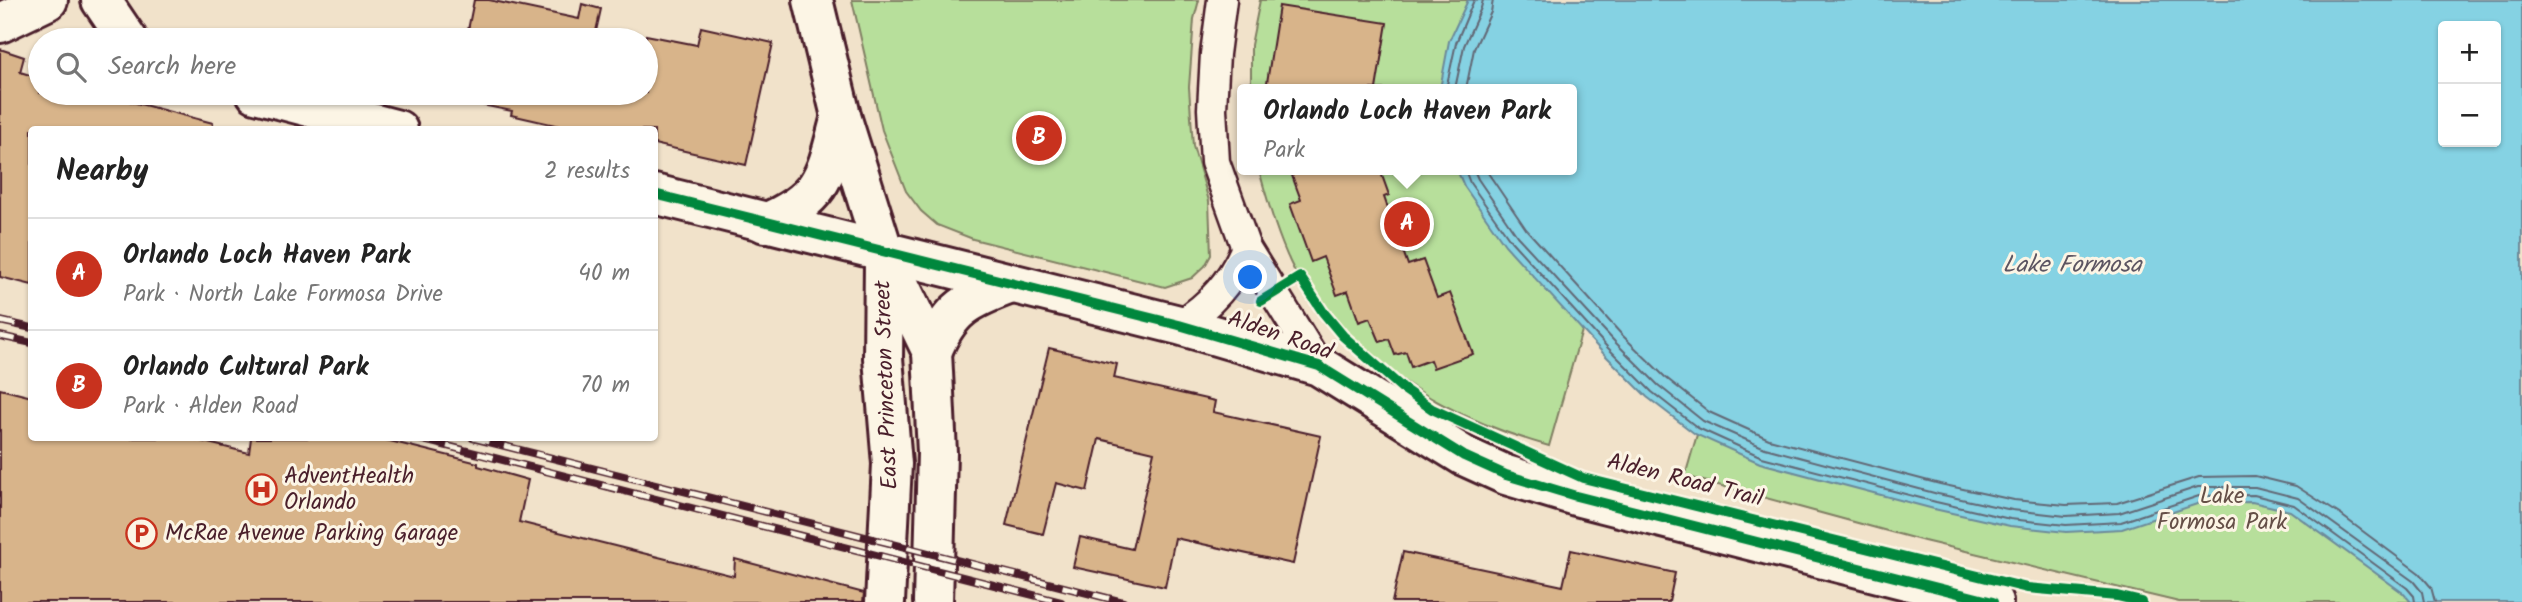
<!DOCTYPE html>
<meta charset="utf-8">
<style>
:root{--surface:#fff;--page:#f2f2f2;--text:#222;--muted:#767676;--line:#e0e0e0;--accent:#c8321e}
body{margin:0;font-family:Kalam,sans-serif;background:var(--page);color:var(--text)}
.controls{position:absolute;right:21px;top:21px;display:grid;overflow:hidden;border-radius:7px;box-shadow:0 2px 5px #0004}
.controls button{width:63px;height:63px;display:grid;place-items:center;padding:0;border:0;border-bottom:2px solid var(--line);background:var(--surface);color:var(--text);font:35px sans-serif}
.you{position:absolute;left:1251px;top:278px;width:24px;height:24px;margin:-18px;border:5px solid #fff;border-radius:50%;background:#1a73e8;box-shadow:0 0 0 10px #1a73e833}
.badge{display:grid;place-items:center;width:46px;height:46px;border-radius:50%;background:var(--accent);color:#fff;font-size:23px;font-weight:700}
.pin{position:absolute;translate:-50% -50%;border:4px solid #fff;box-shadow:0 2px 7px #0006}
.popup{position:absolute;left:1237px;top:84px;width:340px;height:91px;box-sizing:border-box;display:grid;place-content:center;border-radius:7px;background:var(--surface);filter:drop-shadow(0 2px 5px #0005);font-size:23px;white-space:nowrap;color:var(--muted)}
.popup b{font-size:26px;color:var(--text)}
.popup::after{content:'';position:absolute;left:50%;top:100%;margin-left:-14px;border:14px solid transparent;border-top-color:var(--surface)}
.list{margin:0;padding:0;list-style:none}
h2{display:flex;justify-content:space-between;align-items:center;height:91px;margin:0;padding:0 28px;font-size:30px}
h2 small{font-size:23px;font-weight:400;color:var(--muted)}
.list li{display:grid;grid-template-columns:46px 1fr auto;gap:21px;align-items:center;box-sizing:border-box;height:112px;padding:0 28px;border-top:2px solid var(--line)}
.list b{display:block;font-size:26px;white-space:nowrap}
.list p{margin:0;font-size:23px;white-space:nowrap;color:var(--muted)}
.list em{font-size:23px;font-style:normal;color:var(--muted)}
.icon{flex:none;width:38px;height:38px;fill:none;stroke:currentColor;stroke-width:2;stroke-linecap:round;stroke-linejoin:round}
.map{position:relative;flex:none;width:2522px;height:602px;overflow:hidden}
.search{position:absolute;background:var(--surface);box-shadow:0 2px 5px #0004;left:28px;top:28px;width:630px;height:77px;display:flex;align-items:center;gap:18px;box-sizing:border-box;padding:0 24px;border-radius:38px;color:var(--muted);font-size:26px}
.panel{position:absolute;background:var(--surface);box-shadow:0 2px 5px #0004;left:28px;top:126px;width:630px;height:315px;border-radius:7px}
.map>svg:first-child{display:block}
.green{fill:#b7df9b;stroke:#807f63;stroke-width:2}
.water{fill:#85d2e3;stroke:#6d8a99;stroke-width:2;fill-rule:evenodd}
.lines{fill:none;stroke-linecap:round;stroke-linejoin:round}
.shore{stroke:#626775;stroke-width:2}
.building{fill:#d8b48a;stroke:#4a1f2b;stroke-width:2}
.street-casing{stroke:#4a1f2b;stroke-width:33}
.secondary-casing{stroke:#4a1f2b;stroke-width:44}
.street{stroke:#fcf5e5;stroke-width:28}
.secondary{stroke:#fcf5e5;stroke-width:38}
.rail-casing{stroke:#4a1f2b;stroke-width:8}
.rail{stroke:#fcf5e5;stroke-width:5;stroke-dasharray:16;stroke-linecap:butt}
.cycleway-casing{stroke:#fcf5e5;stroke-width:15}
.cycleway{stroke:#00873e;stroke-width:10}
.labels{text-anchor:middle;dominant-baseline:central;stroke-width:6;stroke-linejoin:round;paint-order:stroke}
.street-label{font-size:23px;fill:#4a1f2b;stroke:#fcf5e5}
.poi-label{font-size:23px;fill:#4a1f2b;stroke:#fcf5e5;text-anchor:start}
.park-label{font-size:23px;fill:#654f47;stroke:#fcf5e5}
.water-label{font-size:24px;font-style:italic;fill:#5c5562;stroke:#fcf5e5}
</style>
<div class="map">
<svg width="2522" height="602" viewBox="0 0 2522 602">
<rect width="100%" height="100%" fill="#f1e2ca"/>
<filter id="ink" filterUnits="userSpaceOnUse"><feTurbulence type="fractalNoise" baseFrequency=".0143" numOctaves="2"/><feDisplacementMap in="SourceGraphic" scale="14" xChannelSelector="R" yChannelSelector="G"/><feConvolveMatrix kernelMatrix="1 2 1 2 8 2 1 2 1" color-interpolation-filters="sRGB"/></filter>
<g filter="url(#ink)">
<g class="green">
<polygon points="852,0 1199,0 1194,19 1189,87 1193,146 1209,201 1211,255 1205,266 1192,278 1165,287 973,239 937,225 921,211 906,191 882,130"/>
<polygon points="1260,0 1541,0 1510,89 1251,89 1251,45"/>
<path d="M 1259,170 L 1519,170 L 1595,285 L 1549,446 C 1471,424 1409,393 1349,337 C 1329,319 1310,300 1297,276 C 1279,242 1269,206 1259,170 Z"/>
<polygon points="1716,369 2222,419 2522,602 2179,602 1924,541 1685,476"/>
</g>
<path class="water" d="M 1468,0 L 2522,0 L 2522,602 L 2411,602 L 2403,593 L 2290,511 L 2252,502 L 2200,503 L 2122,529 L 2066,532 L 2010,526 L 1934,509 L 1760,463 L 1695,434 L 1647,397 L 1603,353 L 1505,245 L 1464,186 L 1457,170 L 1572,170 L 1572,89 L 1440,89 L 1449,41 ZM 2443,26 L 2496,26 L 2496,142 L 2443,142 Z"/>
<g class="lines">
<g class="shore">
<polyline points="1446,89 1456,43 1474,0"/>
<polyline points="1455,89 1464,46 1481,8 1483,0"/>
<polyline points="1466,89 1474,49 1491,12 1493,0"/>
<polyline points="1465,170 1470,183 1511,241 1608,348 1652,392 1698,428 1762,457 1936,502 2010,519 2066,525 2121,522 2199,496 2254,495 2294,505 2407,588 2414,596 2415,602"/>
<polyline points="1474,170 1478,179 1517,236 1615,342 1658,385 1703,421 1765,448 1938,494 2012,510 2066,516 2119,513 2198,487 2255,487 2298,498 2413,581 2422,592 2424,602"/>
<polyline points="1486,170 1526,229 1622,335 1665,377 1709,412 1769,439 1940,484 2014,500 2066,505 2117,503 2199,477 2255,476 2296,486 2341,515 2419,573 2431,587 2435,602"/>
</g>
</g>
<g class="building">
<polygon points="474,0 489,0 579,19 582,4 601,9 594,40 466,40"/>
<polygon points="1279,6 1387,23 1376,89 1266,89"/>
<polygon points="701,27 773,43 746,165 654,144 654,130 577,130 511,115 512,111 467,102 468,93 646,93 646,35 697,45"/>
<polygon points="0,49 24,57 20,72 40,78 40,93 98,93 213,123 212,130 32,130 32,285 0,277"/>
<polygon points="1290,170 1380,170 1389,195 1384,197 1408,265 1423,260 1437,298 1450,293 1473,354 1433,368 1430,360 1411,367 1406,352 1395,355 1389,339 1380,342 1370,318 1359,322 1348,291 1337,295 1323,257 1311,262 1290,204 1301,200"/>
<polygon points="1049,348 1117,364 1114,378 1215,401 1213,412 1321,436 1293,564 1175,538 1165,587 1073,567 1080,537 1132,549 1154,452 1099,439 1087,491 1056,483 1043,534 1006,525"/>
<polygon points="0,389 32,397 32,438 188,438 249,453 251,438 378,438 478,463 478,466 528,480 519,522 734,576 735,559 864,593 863,602 0,602"/>
<polygon points="1571,550 1675,573 1669,602 1392,602 1403,552 1563,586"/>
</g>
<g class="lines">
<defs>
<g id="street">
<polyline points="1222,0 1215,54 1212,109 1215,162 1246,248 1319,366"/>
<path d="M 1179,325 C 1211,305 1231,282 1246,248"/>
</g>
<g id="secondary">
<polyline points="101,0 128,40"/>
<polyline points="813,0 841,116 884,253 932,352 937,453 933,602"/>
<polyline points="0,23 48,0"/>
<polyline points="256,93 398,130"/>
<polyline points="654,194 1179,325 1319,366 1464,456 1506,475 1576,496 1993,602"/>
<path d="M 765,223 C 825,198 826,173 841,116"/>
<polyline points="884,262 883,358 892,464 885,602"/>
<path d="M 932,352 C 949,309 969,299 1011,284"/>
</g>
</defs>
<use href="#street" class="street-casing"/>
<use href="#secondary" class="secondary-casing"/>
<use href="#street" class="street"/>
<use href="#secondary" class="secondary"/>
<defs>
<g id="rail">
<polyline points="0,321 32,328"/>
<polyline points="0,336 32,343"/>
<polyline points="416,438 1061,602"/>
<polyline points="473,438 1123,602"/>
</g>
</defs>
<use href="#rail" class="rail-casing"/>
<use href="#rail" class="rail"/>
<defs>
<g id="cycleway">
<polyline points="654,194 1179,325 1319,366 1464,456 1506,475 1576,496 1993,602"/>
<polyline points="1261,301 1300,277 1323,312 1343,336 1402,388 1432,409 1583,478 2027,588 2117,596 2142,602"/>
</g>
</defs>
<use href="#cycleway" class="cycleway-casing"/>
<use href="#cycleway" class="cycleway"/>
</g>
</g>
<defs>
<symbol id="hospital-ring" viewBox="-11 -11 22 22"><circle r="9.5" fill="#fcf5e5" stroke="#c8321e" stroke-width="1.5"/><path d="M-5-5h3v3.5h4V-5h3V5h-3V1.5h-4V5h-3Z" fill="#c8321e"/></symbol>
<symbol id="parking-ring" viewBox="-11 -11 22 22"><circle r="9.5" fill="#fcf5e5" stroke="#c8321e" stroke-width="1.5"/><path d="M-3.5-5.5H1a3.5 3.5 0 0 1 0 7H-1V5.5H-3.5ZM-1-3.4V-.6H.8a1.4 1.4 0 0 0 0-2.8Z" fill="#c8321e"/></symbol>
</defs>
<g fill-rule="evenodd">
<use href="#hospital-ring" x="244" y="472" width="35" height="35"/>
<use href="#parking-ring" x="124" y="516" width="35" height="35"/>
</g>
<g class="labels">
<g class="street-label">
<text transform="translate(1280 336) rotate(19)">Alden Road</text>
<text transform="translate(887 385) rotate(-92)">East Princeton Street</text>
<text transform="translate(1685 481) rotate(14)">Alden Road Trail</text>
</g>
<g class="poi-label">
<text x="284" y="477">AdventHealth<tspan x="284" dy="26">Orlando</tspan></text>
<text x="165" y="534">McRae Avenue Parking Garage</text>
</g>
<g class="park-label">
<text x="2222" y="497">Lake<tspan x="2222" dy="26">Formosa Park</tspan></text>
</g>
<g class="water-label">
<text x="2072" y="265">Lake Formosa</text>
</g>
</g>
</svg>
<div class="controls">
<button>+</button>
<button>−</button>
</div>
<div class="you"></div>
<div class="pin badge" style="left:1407px;top:224px">A</div>
<div class="popup"><b>Orlando Loch Haven Park</b>Park</div>
<div class="pin badge" style="left:1039px;top:138px">B</div>
<div class="search"><svg class="icon" aria-label="search" viewBox="0 0 24 24"><circle cx="10" cy="10" r="6"/><path d="M15 15l6 6"/></svg>Search here</div>
<section class="panel">
<h2>Nearby<small>2 results</small></h2>
<ul class="list">
<li><span class="badge">A</span><div><b>Orlando Loch Haven Park</b><p>Park · North Lake Formosa Drive</p></div><em>40 m</em></li>
<li><span class="badge">B</span><div><b>Orlando Cultural Park</b><p>Park · Alden Road</p></div><em>70 m</em></li>
</ul>
</section>
</div>
